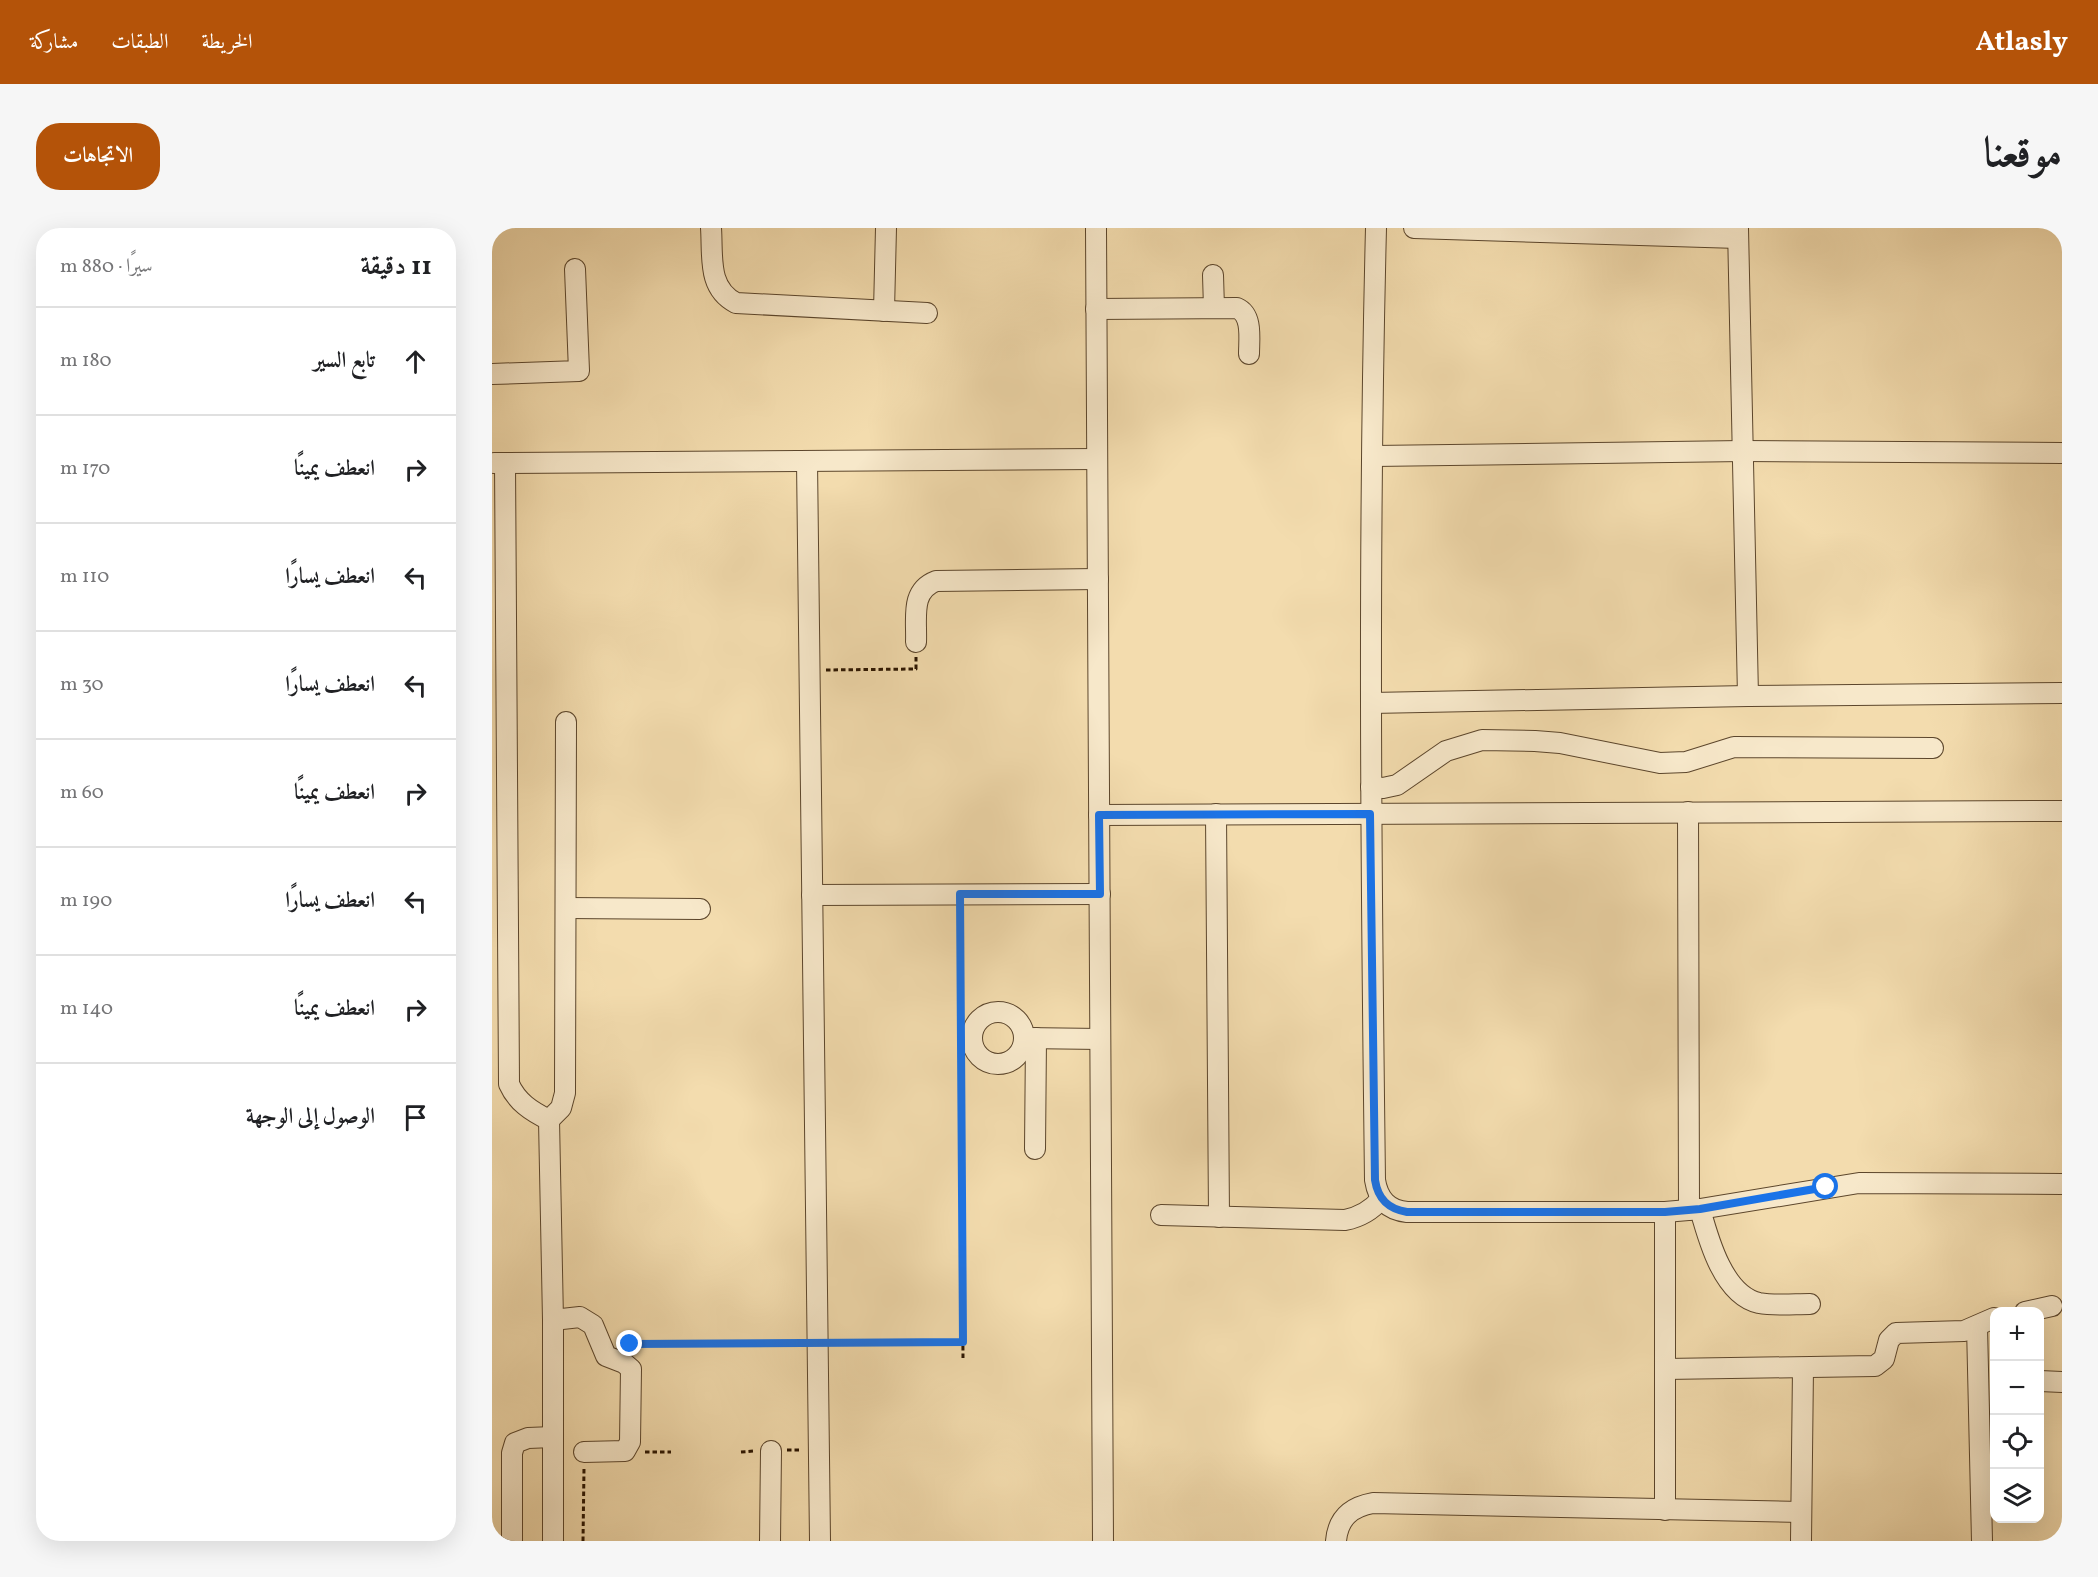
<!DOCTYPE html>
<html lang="ar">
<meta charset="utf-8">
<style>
:root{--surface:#fff;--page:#f6f6f6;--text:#202124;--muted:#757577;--line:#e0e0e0;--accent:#b45309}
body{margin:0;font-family:Vollkorn,Amiri,serif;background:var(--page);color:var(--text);direction:rtl}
.controls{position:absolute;right:18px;bottom:18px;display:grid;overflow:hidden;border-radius:12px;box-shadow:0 6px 24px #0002}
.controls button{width:54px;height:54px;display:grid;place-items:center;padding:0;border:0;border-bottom:2px solid var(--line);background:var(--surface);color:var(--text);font:30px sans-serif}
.stop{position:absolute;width:18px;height:18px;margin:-14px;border:4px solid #1a73e8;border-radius:50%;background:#fff}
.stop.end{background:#1a73e8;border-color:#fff;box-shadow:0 2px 6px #0008}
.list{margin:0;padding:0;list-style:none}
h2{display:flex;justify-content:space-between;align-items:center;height:78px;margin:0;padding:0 24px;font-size:26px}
h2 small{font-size:20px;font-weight:400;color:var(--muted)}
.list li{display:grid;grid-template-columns:39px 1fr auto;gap:18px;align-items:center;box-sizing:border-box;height:108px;padding:0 24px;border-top:2px solid var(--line)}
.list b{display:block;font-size:22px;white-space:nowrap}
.list em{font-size:20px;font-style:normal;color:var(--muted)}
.icon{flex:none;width:33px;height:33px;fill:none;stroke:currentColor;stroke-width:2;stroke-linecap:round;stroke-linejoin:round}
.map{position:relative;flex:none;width:1570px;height:1313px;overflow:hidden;direction:ltr;border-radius:24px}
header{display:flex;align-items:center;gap:36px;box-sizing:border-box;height:84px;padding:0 30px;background:var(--accent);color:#fff}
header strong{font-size:28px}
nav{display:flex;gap:33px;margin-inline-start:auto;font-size:21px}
.intro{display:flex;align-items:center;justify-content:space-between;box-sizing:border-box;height:144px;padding:0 36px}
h1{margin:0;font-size:42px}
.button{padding:15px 27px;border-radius:24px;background:var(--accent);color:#fff;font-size:21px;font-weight:700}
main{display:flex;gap:36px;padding:0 36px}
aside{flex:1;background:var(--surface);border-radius:24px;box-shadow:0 6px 24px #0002}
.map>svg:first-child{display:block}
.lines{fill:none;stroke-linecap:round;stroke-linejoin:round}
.minor-casing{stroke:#5c462c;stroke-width:22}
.path{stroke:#2a1400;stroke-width:3;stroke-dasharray:4.5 3;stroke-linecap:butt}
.minor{stroke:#f7e8ca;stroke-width:20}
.route{stroke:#1a73e8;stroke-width:8}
</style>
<header>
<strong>Atlasly</strong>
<nav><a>الخريطة</a><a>الطبقات</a><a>مشاركة</a></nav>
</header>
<div class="intro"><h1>موقعنا</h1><a class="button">الاتجاهات</a></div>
<main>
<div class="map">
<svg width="1570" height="1313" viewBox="0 0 1570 1313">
<rect width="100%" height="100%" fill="#f3dcae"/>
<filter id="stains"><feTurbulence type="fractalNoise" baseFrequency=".00333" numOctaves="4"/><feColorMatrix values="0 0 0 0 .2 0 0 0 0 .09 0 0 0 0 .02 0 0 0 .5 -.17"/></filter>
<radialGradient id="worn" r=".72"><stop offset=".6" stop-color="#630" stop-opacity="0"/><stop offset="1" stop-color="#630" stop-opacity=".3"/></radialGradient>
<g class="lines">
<defs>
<g id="minor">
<path d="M 219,0 C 221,28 215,60 244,75 L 435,85"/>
<polyline points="604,0 611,1313"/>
<path d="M 884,0 C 876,317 879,635 883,952 C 886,971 896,982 915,984 L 1173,984 L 1208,981 L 1367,955 L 1570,956"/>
<polyline points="922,0 1246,10"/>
<polyline points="1246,0 1256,468"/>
<polyline points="721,47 722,80"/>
<path d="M 604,81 L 745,80 C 761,87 757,111 757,126"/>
<polyline points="392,83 394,0"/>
<polyline points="0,146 87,143 83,41"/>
<polyline points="882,228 1251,223 1570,225"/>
<polyline points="315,233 328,1313"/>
<polyline points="2,235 605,231"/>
<path d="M 13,235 L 17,856 C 25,874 39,883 57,892 L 61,1092 L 61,1313"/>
<path d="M 424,414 C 425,390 418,363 444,353 L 606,351"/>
<polyline points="879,475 1256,468 1570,465"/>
<polyline points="879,559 891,560 905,557 954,523 990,512 1043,513 1068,515 1168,535 1194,534 1242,519 1441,520"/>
<polyline points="1196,584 1197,982"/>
<polyline points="724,586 727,989"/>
<polyline points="607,587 1570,583"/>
<polyline points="320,667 608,666"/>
<polyline points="74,680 208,681"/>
<circle cx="506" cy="810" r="26"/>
<polyline points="532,810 608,811"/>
<polyline points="57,892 69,880 73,865 74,494"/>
<polyline points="543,921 544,810"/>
<path d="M 1208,981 C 1216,1010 1231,1067 1267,1075 C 1283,1078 1302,1076 1318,1076"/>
<path d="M 669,987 L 853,992 C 868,989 879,983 889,971"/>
<polyline points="1533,1084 1560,1078"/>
<polyline points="61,1092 88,1089 101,1097 114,1128 132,1135 139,1141 138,1214 133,1223 92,1224"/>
<polyline points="1485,1098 1490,1313"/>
<polyline points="1173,1141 1383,1138 1392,1131 1397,1112 1404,1105 1472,1103 1502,1090"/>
<polyline points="1548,1153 1570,1154"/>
<polyline points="1173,1282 1173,984"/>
<polyline points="20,1313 20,1225 23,1215 36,1210 61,1209"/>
<polyline points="278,1313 279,1223"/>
<path d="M 844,1313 C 846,1290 859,1279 881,1275 L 1309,1284"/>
<polyline points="1309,1313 1311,1140"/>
</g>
</defs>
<use href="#minor" class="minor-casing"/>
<g class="path">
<polyline points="334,442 424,441 424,429"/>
<polyline points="468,683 471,1130"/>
<polyline points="469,809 479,809"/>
<polyline points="341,1114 471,1114"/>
<polyline points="138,1120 137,1116 310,1114"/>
<polyline points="295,1222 310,1222"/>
<polyline points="153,1224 179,1224"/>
<polyline points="249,1224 262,1223"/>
<polyline points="91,1313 92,1240"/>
</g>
<use href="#minor" class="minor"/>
</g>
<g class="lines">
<path class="route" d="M 138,1116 L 471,1114 L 468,666 L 608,666 L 607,587 L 878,586 L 883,952 C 886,971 896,981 915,984 L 1173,984 L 1208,981 L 1334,959"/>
</g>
<rect width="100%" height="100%" filter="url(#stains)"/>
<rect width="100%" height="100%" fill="url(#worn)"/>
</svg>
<div class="controls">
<button>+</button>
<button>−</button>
<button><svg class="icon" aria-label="locate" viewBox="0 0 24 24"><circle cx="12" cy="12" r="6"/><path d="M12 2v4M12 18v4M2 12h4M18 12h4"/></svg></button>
<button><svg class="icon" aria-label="layers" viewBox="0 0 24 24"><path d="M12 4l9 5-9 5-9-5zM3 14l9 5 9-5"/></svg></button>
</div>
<div class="stop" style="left:1334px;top:959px"></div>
<div class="stop end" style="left:138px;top:1116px"></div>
</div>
<aside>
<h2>11 دقيقة<small>سيرًا · 880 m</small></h2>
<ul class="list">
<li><svg class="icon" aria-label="ahead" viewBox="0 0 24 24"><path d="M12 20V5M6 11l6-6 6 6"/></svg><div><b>تابع السير</b></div><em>180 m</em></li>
<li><svg class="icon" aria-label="right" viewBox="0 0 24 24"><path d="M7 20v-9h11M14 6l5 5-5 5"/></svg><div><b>انعطف يمينًا</b></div><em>170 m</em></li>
<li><svg class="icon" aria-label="left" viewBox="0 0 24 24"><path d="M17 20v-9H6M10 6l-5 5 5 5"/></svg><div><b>انعطف يسارًا</b></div><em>110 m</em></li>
<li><svg class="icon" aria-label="left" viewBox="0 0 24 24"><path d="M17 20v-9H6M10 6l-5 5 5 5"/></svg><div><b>انعطف يسارًا</b></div><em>30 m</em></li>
<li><svg class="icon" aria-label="right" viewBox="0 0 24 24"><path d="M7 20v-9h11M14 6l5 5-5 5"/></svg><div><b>انعطف يمينًا</b></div><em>60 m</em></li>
<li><svg class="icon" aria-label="left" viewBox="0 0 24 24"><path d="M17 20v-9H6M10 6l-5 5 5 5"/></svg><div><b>انعطف يسارًا</b></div><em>190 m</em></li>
<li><svg class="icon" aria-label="right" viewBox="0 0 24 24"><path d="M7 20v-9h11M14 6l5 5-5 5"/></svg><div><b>انعطف يمينًا</b></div><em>140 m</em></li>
<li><svg class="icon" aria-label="arrive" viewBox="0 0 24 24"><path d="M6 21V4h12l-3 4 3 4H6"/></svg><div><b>الوصول إلى الوجهة</b></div></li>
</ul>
</aside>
</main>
